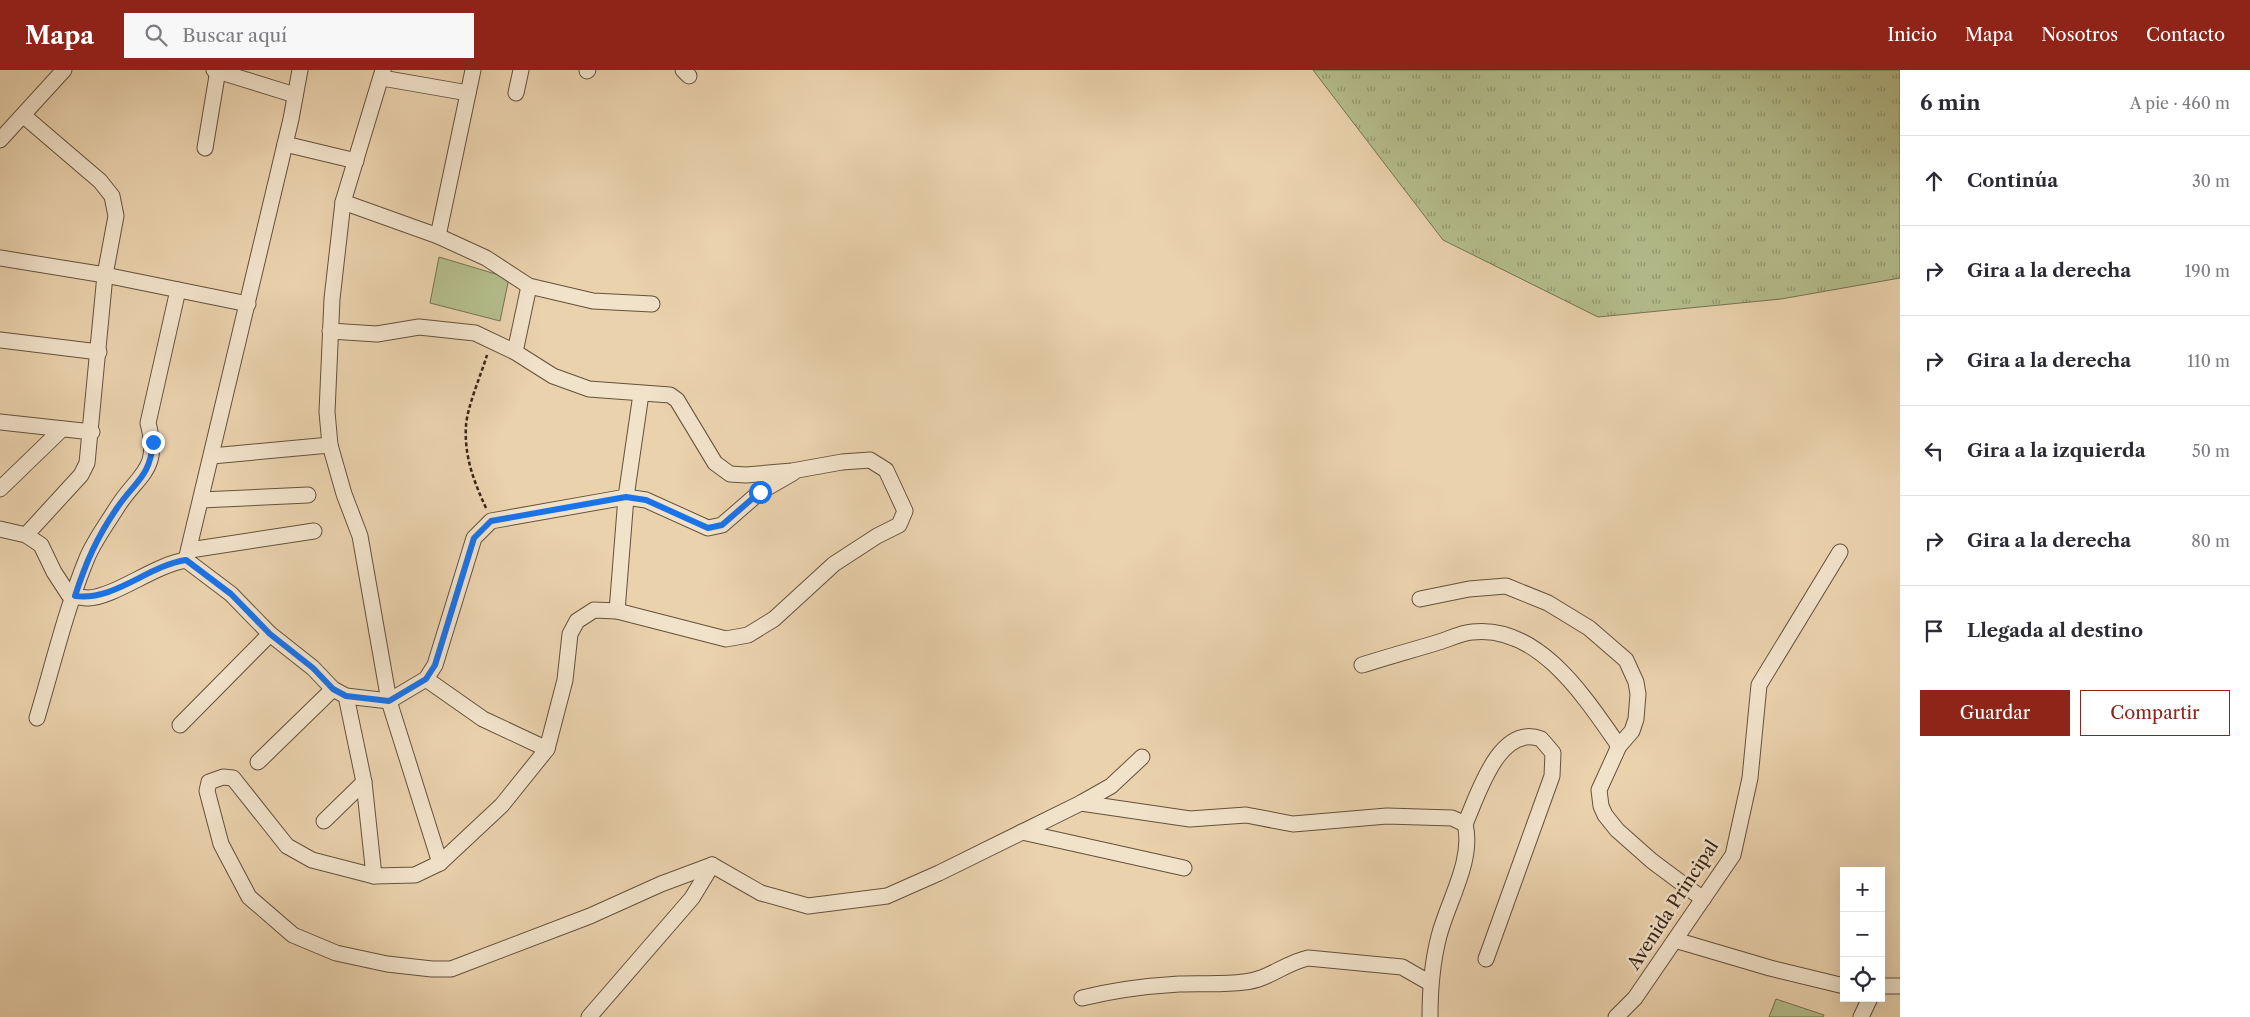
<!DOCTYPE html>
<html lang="es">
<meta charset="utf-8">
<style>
:root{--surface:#fff;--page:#f7f7f7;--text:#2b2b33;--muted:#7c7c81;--line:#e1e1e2;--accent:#8f2418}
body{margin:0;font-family:"Libre Caslon Text",serif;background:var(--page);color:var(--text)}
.controls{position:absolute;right:15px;bottom:15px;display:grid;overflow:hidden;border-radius:0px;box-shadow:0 5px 20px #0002}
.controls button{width:45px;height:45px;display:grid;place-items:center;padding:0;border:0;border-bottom:1px solid var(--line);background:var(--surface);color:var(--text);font:25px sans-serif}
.stop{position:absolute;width:15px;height:15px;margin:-11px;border:4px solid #1a73e8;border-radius:50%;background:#fff}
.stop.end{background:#1a73e8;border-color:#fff;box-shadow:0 1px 5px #0008}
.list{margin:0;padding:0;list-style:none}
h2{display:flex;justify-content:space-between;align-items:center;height:65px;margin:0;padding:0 20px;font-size:21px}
h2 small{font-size:16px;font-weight:400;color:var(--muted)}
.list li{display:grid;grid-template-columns:32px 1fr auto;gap:15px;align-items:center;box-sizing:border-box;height:90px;padding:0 20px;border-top:1px solid var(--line)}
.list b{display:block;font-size:19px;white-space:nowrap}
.list em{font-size:16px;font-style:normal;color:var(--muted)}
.actions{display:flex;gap:10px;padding:15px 20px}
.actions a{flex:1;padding:11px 0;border:1px solid var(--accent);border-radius:0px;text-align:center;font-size:18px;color:var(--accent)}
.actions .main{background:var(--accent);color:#fff}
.icon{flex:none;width:28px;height:28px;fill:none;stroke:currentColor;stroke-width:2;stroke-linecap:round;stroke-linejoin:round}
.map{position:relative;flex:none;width:1900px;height:947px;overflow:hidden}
header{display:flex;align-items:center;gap:30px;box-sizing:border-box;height:70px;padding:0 25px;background:var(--accent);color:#fff}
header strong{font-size:24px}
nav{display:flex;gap:28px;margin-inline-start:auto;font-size:18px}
.search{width:350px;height:45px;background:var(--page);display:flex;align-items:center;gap:12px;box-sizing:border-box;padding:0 18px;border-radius:0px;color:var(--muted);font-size:19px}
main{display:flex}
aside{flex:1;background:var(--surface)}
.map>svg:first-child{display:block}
.grass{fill:url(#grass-tufts);stroke:#767252}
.garden{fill:#b4bd8c;stroke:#767252}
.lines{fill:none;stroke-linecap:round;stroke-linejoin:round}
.minor-casing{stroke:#65513c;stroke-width:17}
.path{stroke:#392617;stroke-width:2.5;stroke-dasharray:4 2.5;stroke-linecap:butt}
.minor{stroke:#f1e2ca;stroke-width:15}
.route{stroke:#1a73e8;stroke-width:6}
.labels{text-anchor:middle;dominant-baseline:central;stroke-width:5;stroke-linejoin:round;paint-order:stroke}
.street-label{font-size:18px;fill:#392617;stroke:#f1e2ca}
</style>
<header>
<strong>Mapa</strong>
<div class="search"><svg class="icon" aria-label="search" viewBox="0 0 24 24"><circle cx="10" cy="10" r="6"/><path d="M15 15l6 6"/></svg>Buscar aquí</div>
<nav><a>Inicio</a><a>Mapa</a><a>Nosotros</a><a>Contacto</a></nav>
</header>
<main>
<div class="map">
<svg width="1900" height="947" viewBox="0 0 1900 947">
<defs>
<pattern id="grass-tufts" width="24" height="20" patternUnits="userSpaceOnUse" patternTransform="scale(1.25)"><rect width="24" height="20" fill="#b4bd8c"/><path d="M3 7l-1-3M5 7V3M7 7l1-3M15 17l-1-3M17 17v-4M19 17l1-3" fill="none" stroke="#939971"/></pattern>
</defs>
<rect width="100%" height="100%" fill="#ead2ad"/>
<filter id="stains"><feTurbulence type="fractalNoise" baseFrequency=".004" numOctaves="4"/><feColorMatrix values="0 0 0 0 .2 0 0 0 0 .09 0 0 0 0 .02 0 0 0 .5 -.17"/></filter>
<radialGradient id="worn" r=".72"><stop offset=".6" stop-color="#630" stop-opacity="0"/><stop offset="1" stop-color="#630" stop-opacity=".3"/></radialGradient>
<polygon class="grass" points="1313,0 1900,0 1900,208 1781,229 1598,247 1443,170"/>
<g class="garden">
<polygon points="439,187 509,208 500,251 430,233"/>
<polygon points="1776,929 1824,945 1823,947 1769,947"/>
</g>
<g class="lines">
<defs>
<g id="minor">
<polyline points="214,0 295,25"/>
<polyline points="383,0 343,132 332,229 327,342 330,375 344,424 360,466 389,631 440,793"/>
<polyline points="683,0 689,6"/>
<polyline points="587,1 588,0"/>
<polyline points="382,8 468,23"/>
<polyline points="516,23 521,0"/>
<polyline points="24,46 100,111 112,126 116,146 105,205 87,393 81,405 26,465"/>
<polyline points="0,70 64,0"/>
<polyline points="285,74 356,91"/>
<polyline points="205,78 218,0"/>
<polyline points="343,132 438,166 486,188 529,216 593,231 652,234"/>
<polyline points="438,166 473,0"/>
<polyline points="0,188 105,205 248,234"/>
<polyline points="330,261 377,264 419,257 475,263 515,282 553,306 589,319 670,325 677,330 715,393 730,404 746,405 792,401 842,392 870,390 886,400 905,441 899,455 877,466 834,494 774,549 748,565 726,569 617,541 594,540 577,551 570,564 565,610 547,679 502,735 440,793 415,805 374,806 312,790 287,776 233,708 223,707 209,712 207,721 221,774 249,827 293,865 336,883 387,894 432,899 451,899 590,846 661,814 712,795"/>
<polyline points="0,270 99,282"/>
<polyline points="515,282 529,216"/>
<polyline points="0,352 92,362"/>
<polyline points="212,386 330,375"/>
<polyline points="0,419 62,359"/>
<polyline points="201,430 308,425"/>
<path d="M 0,459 L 26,465 L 41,475 L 54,502 L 69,525 C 75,526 82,528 88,528 C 115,527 154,495 186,490 L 231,524 L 270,564 L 313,598 L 333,619 L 346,626 L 389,631 L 426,609 L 435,595 L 474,468 L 491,451 L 626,427 L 646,430 L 708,458 L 722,455 L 760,422 L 793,403"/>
<polyline points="190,480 314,461"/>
<polyline points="186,490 291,49 300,0"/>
<polyline points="1420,529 1469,519 1506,516 1548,533 1589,558 1626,590 1636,612 1638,624 1636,649 1632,661 1619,676 1599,720 1601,736 1605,745 1617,760 1652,791 1703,829"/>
<polyline points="617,541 626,427 641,324"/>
<path d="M 1362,595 C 1387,587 1413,580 1439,572 C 1449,569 1461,563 1472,562 C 1539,554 1586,629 1619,676"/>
<polyline points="426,609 483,649 547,679"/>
<polyline points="346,626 364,712 374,806"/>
<path d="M 37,648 C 53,595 66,539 87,488 C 94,471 106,455 116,439 C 138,403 161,402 148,353 L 178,220"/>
<polyline points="180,655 270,564"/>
<polyline points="258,692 333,619"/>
<path d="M 1081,733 L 1190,749 L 1246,745 L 1293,754 L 1387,746 L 1452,748 L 1465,754 C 1474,790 1448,831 1439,866 C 1432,893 1430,919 1430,947"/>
<polyline points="324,751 364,712"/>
<path d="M 1465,754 C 1478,725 1499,653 1541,669 L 1553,683 L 1552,706 L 1486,889"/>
<polyline points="1022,762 1184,798"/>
<polyline points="712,795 761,823 808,836 887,826 939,803 1081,733 1111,716 1142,687"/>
<polyline points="1675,870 1770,898 1844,916"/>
<polyline points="1881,916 1900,916"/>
<path d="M 1082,928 C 1114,920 1146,916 1179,914 C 1201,913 1223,915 1244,912 C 1268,910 1285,893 1308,888 L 1402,897 L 1430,913"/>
<polyline points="589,947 692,828 712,795"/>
<polyline points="1616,947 1635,928 1733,785 1750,708 1759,615 1840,482"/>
<polyline points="1861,947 1870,928"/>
</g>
</defs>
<use href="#minor" class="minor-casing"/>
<path class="path" d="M 486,438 C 474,412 464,386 466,356 C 467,337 481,305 487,285"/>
<use href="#minor" class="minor"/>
</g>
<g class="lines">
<path class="route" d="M 153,372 C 150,408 135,411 117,438 C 97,467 86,492 75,526 C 115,531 147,496 186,490 L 231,524 L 270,564 L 313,598 L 333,619 L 346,626 L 389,631 L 426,609 L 435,595 L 474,468 L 491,451 L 626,427 L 646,430 L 708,458 L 722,455 L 760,422"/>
</g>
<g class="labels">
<g class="street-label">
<text transform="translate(1673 835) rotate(-57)">Avenida Principal</text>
</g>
</g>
<rect width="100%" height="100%" filter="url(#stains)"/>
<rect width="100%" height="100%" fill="url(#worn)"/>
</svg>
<div class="controls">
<button>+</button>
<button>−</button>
<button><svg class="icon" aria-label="locate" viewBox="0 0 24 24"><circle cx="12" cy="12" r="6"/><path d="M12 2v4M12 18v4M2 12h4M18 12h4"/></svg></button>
</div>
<div class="stop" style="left:760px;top:422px"></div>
<div class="stop end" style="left:153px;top:372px"></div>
</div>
<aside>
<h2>6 min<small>A pie · 460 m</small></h2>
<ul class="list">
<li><svg class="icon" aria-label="ahead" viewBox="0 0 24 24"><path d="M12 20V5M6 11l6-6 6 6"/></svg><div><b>Continúa</b></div><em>30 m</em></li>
<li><svg class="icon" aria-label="right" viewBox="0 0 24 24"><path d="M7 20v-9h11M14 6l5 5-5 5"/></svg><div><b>Gira a la derecha</b></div><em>190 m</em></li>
<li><svg class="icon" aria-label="right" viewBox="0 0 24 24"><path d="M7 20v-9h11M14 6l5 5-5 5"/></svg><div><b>Gira a la derecha</b></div><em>110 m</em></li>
<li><svg class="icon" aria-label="left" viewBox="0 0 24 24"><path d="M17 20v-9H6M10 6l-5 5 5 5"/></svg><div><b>Gira a la izquierda</b></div><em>50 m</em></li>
<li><svg class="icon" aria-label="right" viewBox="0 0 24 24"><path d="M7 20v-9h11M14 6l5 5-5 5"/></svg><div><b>Gira a la derecha</b></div><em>80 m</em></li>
<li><svg class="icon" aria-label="arrive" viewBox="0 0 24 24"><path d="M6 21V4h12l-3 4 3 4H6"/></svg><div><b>Llegada al destino</b></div></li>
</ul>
<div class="actions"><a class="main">Guardar</a><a>Compartir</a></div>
</aside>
</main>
